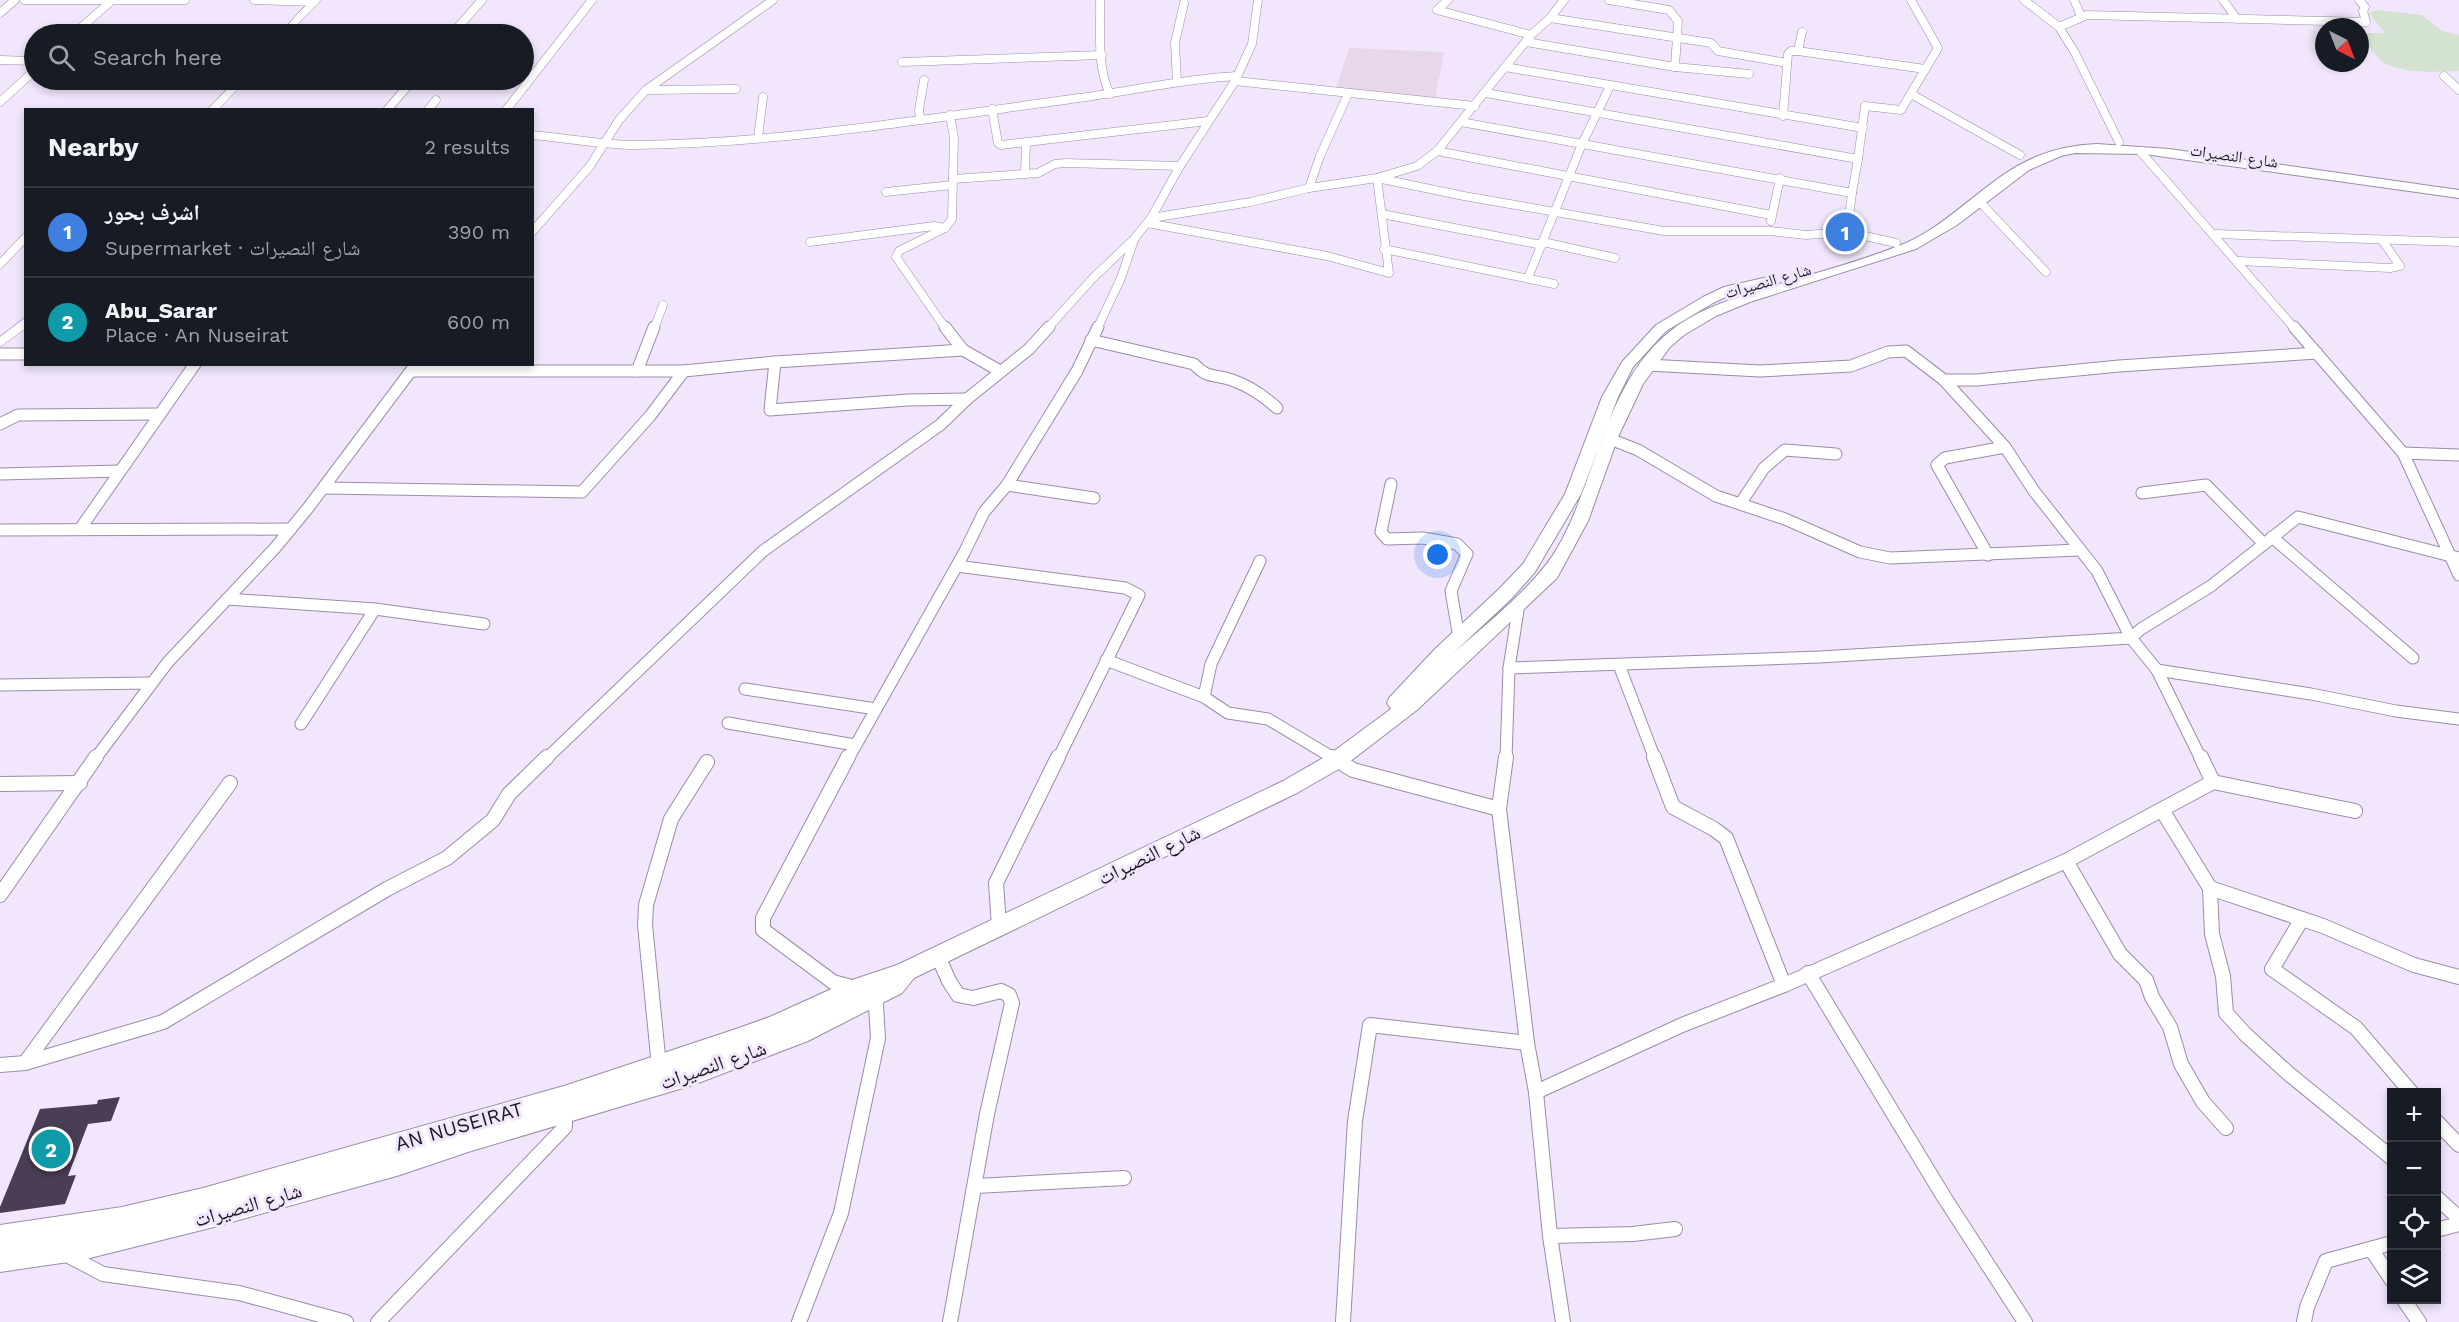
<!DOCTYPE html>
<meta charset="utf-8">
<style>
:root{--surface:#171b24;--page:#20242c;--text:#f1f3f6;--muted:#9ea1a6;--line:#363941;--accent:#2563eb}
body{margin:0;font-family:"Work Sans","Noto Naskh Arabic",sans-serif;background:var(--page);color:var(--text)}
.controls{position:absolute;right:18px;bottom:18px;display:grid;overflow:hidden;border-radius:0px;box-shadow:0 3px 9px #0003}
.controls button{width:54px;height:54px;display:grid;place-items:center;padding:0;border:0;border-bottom:2px solid var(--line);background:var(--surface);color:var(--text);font:30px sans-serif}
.compass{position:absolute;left:2315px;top:18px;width:54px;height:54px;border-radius:50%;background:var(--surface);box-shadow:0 3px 9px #0003;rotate:138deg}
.you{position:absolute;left:1438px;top:555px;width:21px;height:21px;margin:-15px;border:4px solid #fff;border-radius:50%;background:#1a73e8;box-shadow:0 0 0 9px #1a73e833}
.badge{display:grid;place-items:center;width:39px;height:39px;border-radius:50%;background:var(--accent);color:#fff;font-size:20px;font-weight:700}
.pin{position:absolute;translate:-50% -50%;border:3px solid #fff;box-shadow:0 2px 6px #0006}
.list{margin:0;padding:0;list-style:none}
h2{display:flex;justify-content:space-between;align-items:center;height:78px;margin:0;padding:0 24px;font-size:26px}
h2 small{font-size:20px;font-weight:400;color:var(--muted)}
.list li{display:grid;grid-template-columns:39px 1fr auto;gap:18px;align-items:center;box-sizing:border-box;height:90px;padding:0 24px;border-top:2px solid var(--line)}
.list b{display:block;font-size:22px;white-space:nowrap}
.list p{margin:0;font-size:20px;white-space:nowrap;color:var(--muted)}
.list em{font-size:20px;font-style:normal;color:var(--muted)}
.icon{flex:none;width:33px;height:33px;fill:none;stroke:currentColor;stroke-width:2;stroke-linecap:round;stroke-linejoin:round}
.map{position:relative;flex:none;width:2459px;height:1322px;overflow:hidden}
.search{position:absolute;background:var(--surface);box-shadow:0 3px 9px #0003;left:24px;top:24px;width:510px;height:66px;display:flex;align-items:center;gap:15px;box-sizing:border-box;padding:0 21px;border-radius:33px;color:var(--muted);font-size:22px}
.panel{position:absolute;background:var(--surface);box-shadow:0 3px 9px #0003;left:24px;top:108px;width:510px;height:258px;border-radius:0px}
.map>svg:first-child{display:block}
.education{fill:#e7d7e9}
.green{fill:#d4e2d1}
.building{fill:#4a3e55}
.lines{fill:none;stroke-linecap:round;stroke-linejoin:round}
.minor-far2-casing{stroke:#9a8da7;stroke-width:9}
.minor-far1-casing{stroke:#9a8da7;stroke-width:13}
.minor-casing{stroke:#9a8da7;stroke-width:16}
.tertiary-casing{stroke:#9a8da7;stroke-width:1}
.secondary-casing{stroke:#9a8da7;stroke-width:2}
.minor-far2{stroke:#fff;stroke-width:8}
.minor-far1{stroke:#fff;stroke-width:11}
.minor{stroke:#fff;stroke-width:14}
.tertiary{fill:#fff;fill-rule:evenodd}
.secondary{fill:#fff;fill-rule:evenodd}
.labels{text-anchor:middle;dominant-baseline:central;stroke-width:6;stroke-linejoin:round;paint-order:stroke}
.street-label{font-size:16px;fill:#1c1821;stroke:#f1e6fc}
.near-street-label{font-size:20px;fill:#1c1821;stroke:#f1e6fc}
</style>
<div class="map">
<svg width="2459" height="1322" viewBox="0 0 2459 1322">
<rect width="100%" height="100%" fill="#f1e6fc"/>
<polygon class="education" points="1349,48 1444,52 1435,99 1336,89"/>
<path class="green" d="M 2377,10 L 2422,15 L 2442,31 L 2459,35 L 2459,71 C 2439,72 2401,74 2383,62 C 2375,56 2367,44 2361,36 L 2362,33 L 2385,33 L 2369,13 Z"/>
<polygon class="building" points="120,1097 111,1121 88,1124 68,1176 76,1175 65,1204 0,1213 0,1207 40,1109 97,1104 98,1100"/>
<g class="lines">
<defs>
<g id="minor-far2">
<polyline points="24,0 185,0"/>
<polyline points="254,0 314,2"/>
<path d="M 1100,0 C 1101,31 1096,65 1110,94"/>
<polyline points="1448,0 1437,10 1531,35"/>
<polyline points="1609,0 1669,10 1678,21 1675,67"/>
<polyline points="2024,0 2059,27 2074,51 2119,142"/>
<polyline points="2074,0 2081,16"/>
<polyline points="2223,0 2237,19"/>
<polyline points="0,13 15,0"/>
<polyline points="1550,18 1711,43 1718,51 1787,63"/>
<polyline points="2059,27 2087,15 2366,22 2363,11 2365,7 2359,0"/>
<polyline points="1802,32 1798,51 1925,69"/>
<polyline points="74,34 110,2"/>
<polyline points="452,34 482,0"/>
<polyline points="1526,42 1675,67 1749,74"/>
<polyline points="0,60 34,61"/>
<polyline points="902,62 1102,55"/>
<polyline points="1505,67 1863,128"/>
<polyline points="2444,76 2459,90"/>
<polyline points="1235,81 1475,106"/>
<polyline points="1177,82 1175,43 1184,3"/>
<polyline points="646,90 736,89"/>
<polyline points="1486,93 1858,159 1865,106 1901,110 1938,48 1911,0"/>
<polyline points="1911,94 2020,155"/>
<polyline points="0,102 34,71"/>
<polyline points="992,109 998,143 1001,145 1208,121"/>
<polyline points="387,110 413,80"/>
<polyline points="428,110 436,100"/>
<polyline points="506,110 592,0"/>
<polyline points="1783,116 1788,54 1791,51 1798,51"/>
<polyline points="920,118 919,110 924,80"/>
<polyline points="1461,122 1852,193 1847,232"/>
<path d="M 532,135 C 566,138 602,145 636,145 C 784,143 932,118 1079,98 C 1131,91 1183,79 1236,76"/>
<polyline points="758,138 763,97"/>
<polyline points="1437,151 1771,215"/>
<polyline points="2140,151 2295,329"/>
<polyline points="1025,174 1026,143"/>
<polyline points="953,179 1038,173 1055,164 1065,163 1180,166"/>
<polyline points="1309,188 1320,156 1348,94"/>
<polyline points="886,192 952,185"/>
<polyline points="1852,193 1858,159"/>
<polyline points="1979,201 2046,272"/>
<polyline points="1382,214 1542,245"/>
<polyline points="1151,218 1251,202 1309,188 1377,178 1417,166 1437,151 1531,35 1550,18 1564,0"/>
<polyline points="1771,221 1780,178"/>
<polyline points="1147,223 1327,256 1389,273 1377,178 1464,196 1664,231 1770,231 1806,235 1847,232 1896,243"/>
<polyline points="532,232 590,166 619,120 646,90 773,0"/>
<polyline points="2215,234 2459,242"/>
<polyline points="810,242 934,226 945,228"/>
<polyline points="1543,242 1615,258"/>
<polyline points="1384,249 1554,284"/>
<polyline points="2238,261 2390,268 2400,266 2382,240"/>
<polyline points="0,264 26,237"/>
<polyline points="1528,278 1582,144 1610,86"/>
<polyline points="654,329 663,305"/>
<polyline points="946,329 896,257 899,251 945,228 952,219 954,138 950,115"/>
<polyline points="1047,329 1093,278 1134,239 1151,218 1180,166 1235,81 1252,44 1258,0"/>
<polyline points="1097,329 1121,278 1134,240"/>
</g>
<g id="minor-far1">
<polyline points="945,327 963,350 1000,371"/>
<polyline points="2294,327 2403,453 2459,575"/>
<path d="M 1091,340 L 1194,364 C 1207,379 1215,374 1232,380 C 1249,386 1264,396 1277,408"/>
<polyline points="0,354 26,354"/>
<polyline points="775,362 770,410 908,400 967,399"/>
<polyline points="1647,365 1760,371 1851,366 1888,352 1906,351 1944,380 1977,380 2119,366 2317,353"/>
<polyline points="411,371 684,371 775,362 963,350"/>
<polyline points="637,371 654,327"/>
<polyline points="0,424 18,415 160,414"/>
<polyline points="1610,439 1638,450 1716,496 1785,519 1860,552 1890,558 2079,550"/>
<polyline points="2403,453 2459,455"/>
<polyline points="0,474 120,471"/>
<polyline points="1391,484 1381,532 1387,539 1423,538 1457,544 1467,554 1451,591 1459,638"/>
<polyline points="1007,485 1094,498"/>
<polyline points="325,488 582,492 650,416 684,371"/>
<polyline points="2142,493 2206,485 2264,544"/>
<polyline points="1740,504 1764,468 1785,450 1836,454"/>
<polyline points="80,529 195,364"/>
<polyline points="0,530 291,529"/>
<polyline points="2272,537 2413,658"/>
<polyline points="1988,555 1937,465 1945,458 2005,447"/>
<polyline points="1260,561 1211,664 1204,697 1228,713 1268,719 1335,759"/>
<polyline points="957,566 1125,588 1139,595 1058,759"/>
<polyline points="227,599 375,609 484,624"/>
<polyline points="1106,660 1204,697"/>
<polyline points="1619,665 1655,759"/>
<polyline points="1509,668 1820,657 2131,638 2097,571 2034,491 2005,447 1944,380"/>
<polyline points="2157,670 2311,694 2396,711 2459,719"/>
<polyline points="0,685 151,683"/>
<polyline points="745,689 876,709"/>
<polyline points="728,723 855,745"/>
<polyline points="301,724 375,609"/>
<polyline points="95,759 168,662 275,548 308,508 416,364"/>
<polyline points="546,759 763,551 940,425 967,399 1029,349 1049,327"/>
<polyline points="848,759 964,553 984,512 1007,485 1077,371 1098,327"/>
<polyline points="1506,759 1509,668 1519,604"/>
<polyline points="2201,759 2157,670 2131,638 2141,629 2211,586 2298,517 2459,558"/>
</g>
<g id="minor">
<polyline points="848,757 763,918 763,930 833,982 855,988"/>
<polyline points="1332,757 1353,770 1499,809"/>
<polyline points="1506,757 1499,809 1527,1043 1536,1092"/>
<polyline points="1654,757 1673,807 1714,829 1726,838 1784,985"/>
<polyline points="2213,782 2355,811"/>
<polyline points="0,784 80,783"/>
<polyline points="2162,810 2210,888 2212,934 2223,976 2226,1013 2245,1034 2289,1074 2392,1158"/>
<polyline points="2066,861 2120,954 2146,980 2152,997 2170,1027 2181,1064 2203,1102 2226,1128"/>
<polyline points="2210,888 2323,926 2414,965 2459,977"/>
<polyline points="0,895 96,757"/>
<polyline points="2302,919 2272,969 2356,1028 2411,1092"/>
<polyline points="999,926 996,883 1058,757"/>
<polyline points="938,956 949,981 958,995 973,998 1001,991 1009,995 1012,1003 987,1114 950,1322"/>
<polyline points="1808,973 1944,1197 2025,1322"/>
<polyline points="25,1063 230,783"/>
<polyline points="0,1065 25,1063 163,1022 387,889 447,858 493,820 509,794 547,757"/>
<polyline points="659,1066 645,925 646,905 671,819 707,762"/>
<polyline points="2436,1121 2459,1145"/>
<polyline points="976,1186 1124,1178"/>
<polyline points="2436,1197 2459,1218"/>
<polyline points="2436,1230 2459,1224"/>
<polyline points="1550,1236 1633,1234 1675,1229"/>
<polyline points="2371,1249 2392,1280"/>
<polyline points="65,1254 103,1274 239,1293 346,1322"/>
<polyline points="2404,1300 2419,1322"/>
<polyline points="378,1322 565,1127 565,1107"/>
<polyline points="799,1322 841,1213 878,1038 875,990"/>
<polyline points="1343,1322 1355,1121 1370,1025 1527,1043"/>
<polyline points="1563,1322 1550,1236 1536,1092 1682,1025 1784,985 2066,861 2213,782 2201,757"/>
<polyline points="2304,1322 2307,1307 2326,1261 2392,1243"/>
</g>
<g id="tertiary">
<polygon points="311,0 321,0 288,34 279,34"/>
<polygon points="236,80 246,80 218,110 207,110"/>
<polygon points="26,317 26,328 0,347 0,337"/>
</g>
<path id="secondary" d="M 2097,144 L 2169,149 L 2459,190 L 2459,198 L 2144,154 L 2075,153 L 2061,156 L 2029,170 L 1957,225 L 1916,249 L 1750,302 L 1716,316 L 1684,335 L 1670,347 L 1643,384 L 1618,437 L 1588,521 L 1557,578 L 1417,710 L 1344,766 L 1297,793 L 914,978 L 902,993 L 808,1041 L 693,1085 L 468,1152 L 400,1175 L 210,1228 L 82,1260 L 0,1272 L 0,1225 L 122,1207 L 203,1188 L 564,1086 L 739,1028 L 772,1016 L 849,981 L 897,965 L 1283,781 L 1330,754 L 1391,709 L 1387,703 L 1389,698 L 1435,649 L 1499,589 L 1523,564 L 1565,494 L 1602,397 L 1622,362 L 1656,325 L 1703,297 L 1724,287 L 1768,277 L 1775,281 L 1773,284 L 1734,293 L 1713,303 L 1666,331 L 1633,367 L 1618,397 L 1581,494 L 1535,572 L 1511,599 L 1447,659 C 1481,628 1536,586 1558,547 C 1598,477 1605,381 1673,329 C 1699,309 1732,299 1763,289 C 1811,274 1860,262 1906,243 C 1955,221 1988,176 2038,156 C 2057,148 2076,145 2097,144 Z"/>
</defs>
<use href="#minor-far2" class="minor-far2-casing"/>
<use href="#minor-far1" class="minor-far1-casing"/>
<use href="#minor" class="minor-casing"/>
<use href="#tertiary" class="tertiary-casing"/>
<use href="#secondary" class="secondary-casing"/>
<use href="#minor-far2" class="minor-far2"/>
<use href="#minor-far1" class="minor-far1"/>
<use href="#minor" class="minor"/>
<use href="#tertiary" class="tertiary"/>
<use href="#secondary" class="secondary"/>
</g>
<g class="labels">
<g class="street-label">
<text transform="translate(2234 156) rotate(8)">شارع النصيرات</text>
<text transform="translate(1768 281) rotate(-16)">شارع النصيرات</text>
</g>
<g class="near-street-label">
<text transform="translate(1149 855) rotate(-26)">شارع النصيرات</text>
<text transform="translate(713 1065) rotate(-19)">شارع النصيرات</text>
<text transform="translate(459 1126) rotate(-16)">AN NUSEIRAT</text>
<text transform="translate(248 1205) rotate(-16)">شارع النصيرات</text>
</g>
</g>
</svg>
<div class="controls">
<button>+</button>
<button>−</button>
<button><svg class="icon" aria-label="locate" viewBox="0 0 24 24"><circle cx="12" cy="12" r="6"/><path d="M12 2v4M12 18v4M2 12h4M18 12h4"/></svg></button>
<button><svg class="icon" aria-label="layers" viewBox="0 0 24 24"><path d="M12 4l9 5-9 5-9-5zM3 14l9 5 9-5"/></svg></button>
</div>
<svg class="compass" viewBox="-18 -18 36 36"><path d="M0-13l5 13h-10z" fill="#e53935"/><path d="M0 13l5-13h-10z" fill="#9ea1a6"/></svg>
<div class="you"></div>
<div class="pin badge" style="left:1845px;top:232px;background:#3f7fe0">1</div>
<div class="pin badge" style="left:51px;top:1149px;background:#0f9aa8">2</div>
<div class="search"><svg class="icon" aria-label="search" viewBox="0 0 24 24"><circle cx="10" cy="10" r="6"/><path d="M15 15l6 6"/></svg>Search here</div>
<section class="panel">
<h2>Nearby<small>2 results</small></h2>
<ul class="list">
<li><span class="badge" style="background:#3f7fe0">1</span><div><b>اشرف بحور</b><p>Supermarket · شارع النصيرات</p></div><em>390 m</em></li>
<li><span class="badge" style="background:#0f9aa8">2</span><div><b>Abu_Sarar</b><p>Place · An Nuseirat</p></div><em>600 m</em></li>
</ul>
</section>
</div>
